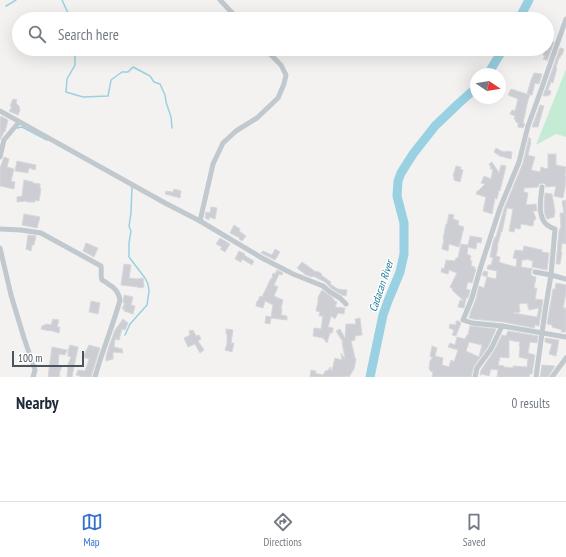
<!DOCTYPE html>
<style>
:root{--surface:#fff;--page:#f2f2f3;--text:#1f2937;--muted:#747a83;--line:#e0e1e3;--accent:#3072ce}
body{margin:0;font-family:"PT Sans Narrow",sans-serif;background:var(--page);color:var(--text)}
.compass{position:absolute;left:470px;top:68px;width:36px;height:36px;border-radius:50%;background:var(--surface);box-shadow:0 4px 16px #0002;rotate:102deg}
.scale{position:absolute;left:12px;bottom:10px;width:72px;box-sizing:border-box;padding-left:4px;border:2px solid #4b545c;border-top:0;font-size:11px;line-height:14px;white-space:nowrap;color:#4b545c;-webkit-text-stroke:3px #fff;paint-order:stroke}
.list{margin:0;padding:0;list-style:none}
h2{display:flex;justify-content:space-between;align-items:center;height:52px;margin:0;padding:0 16px;font-size:17px}
h2 small{font-size:13px;font-weight:400;color:var(--muted)}
.icon{flex:none;width:22px;height:22px;fill:none;stroke:currentColor;stroke-width:2;stroke-linecap:round;stroke-linejoin:round}
.map{position:relative;flex:none;width:566px;height:377px;overflow:hidden}
.search{position:absolute;background:var(--surface);box-shadow:0 4px 16px #0002;left:12px;right:12px;top:12px;height:44px;display:flex;align-items:center;gap:10px;box-sizing:border-box;padding:0 14px;border-radius:22px;color:var(--muted);font-size:15px}
.sheet{height:124px;background:var(--surface)}
nav{display:flex;justify-content:space-around;align-items:center;box-sizing:border-box;height:56px;border-top:1px solid var(--line);background:var(--surface);font-size:11px;color:var(--muted)}
nav a{display:grid;justify-items:center;gap:2px}
nav .on{color:var(--accent)}
.map>svg:first-child{display:block}
.green{fill:#c6ebd5}
.lines{fill:none;stroke-linecap:round;stroke-linejoin:round}
.stream{stroke:#99d1e2;stroke-width:1.5}
.river{stroke:#99d1e2;stroke-width:9}
.building{fill:#ccced3;stroke:#d6d8dc;fill-rule:evenodd}
.minor{stroke:#c1c8ce;stroke-width:5}
.labels{text-anchor:middle;dominant-baseline:central;stroke-width:3;stroke-linejoin:round;paint-order:stroke}
.water-label{font-size:11px;font-style:italic;fill:#1f7f9c;stroke:#fff}
</style>
<div class="map">
<svg width="566" height="377" viewBox="0 0 566 377">
<rect width="100%" height="100%" fill="#f3f2f1"/>
<polygon class="green" points="566,69 566,137 556,134 536,145"/>
<g class="lines">
<g class="stream">
<polyline points="62,0 68,13 66,19"/>
<polyline points="6,6 16,0"/>
<polyline points="75,49 75,65 67,79 66,92 83,97 108,96 111,80 122,72 128,72 133,67 150,76 154,82 160,84 165,95 166,102 171,117 172,128"/>
<polyline points="17,128 22,127 47,140"/>
<polyline points="125,335 130,324 147,305 149,291 148,284 145,278 129,257 129,243 131,231 129,226 131,213 132,186"/>
</g>
<g class="river">
<polyline points="519,19 529,0"/>
<polyline points="488,74 503,49"/>
<polyline points="370,377 383,315 388,301 400,272 404,254 404,223 397,196 398,181 401,173 413,154 435,126 458,104 476,88"/>
</g>
</g>
<g class="building">
<polygon points="547,41 554,42 547,61 547,60 543,59 545,56 543,55 545,49 547,49"/>
<polygon points="560,48 564,49 562,55 561,55 560,58 559,58 556,67 557,68 553,83 551,82 548,90 551,91 550,95 548,95 547,96 543,96"/>
<polygon points="534,73 542,74 539,84 535,83 532,95 527,94 531,80"/>
<polygon points="511,89 530,95 528,100 523,123 525,124 523,128 518,127 518,123 515,121 516,120 514,119 515,116 510,114 512,110 515,111 518,99 508,95"/>
<polygon points="13,99 17,100 16,103 19,106 20,110 18,115 9,111 12,107 10,106"/>
<polygon points="540,105 544,106 538,127 532,127"/>
<polygon points="1,116 8,120 5,132 4,131 3,134 0,140 0,121"/>
<path d="M 529,137 L 529,138 L 531,139 L 530,142 L 531,142 L 528,155 L 535,157 L 531,170 L 540,172 L 541,167 L 547,169 L 548,168 L 548,154 L 556,154 L 556,165 L 566,167 L 565,176 L 566,177 L 565,187 L 563,198 L 554,196 L 556,186 L 546,187 L 545,184 L 542,183 L 539,184 L 538,187 L 524,188 L 524,192 L 528,193 L 526,205 L 536,204 L 537,211 L 533,211 L 536,219 L 534,220 L 533,226 L 521,224 L 520,229 L 515,228 L 514,232 L 509,231 L 513,209 L 507,208 L 502,232 L 501,232 L 500,236 L 497,247 L 498,247 L 496,256 L 500,257 L 499,262 L 505,264 L 516,267 L 517,259 L 513,258 L 515,250 L 523,251 L 524,246 L 542,250 L 542,252 L 549,253 L 547,270 L 532,267 L 533,261 L 526,259 L 525,260 L 522,260 L 521,267 L 533,269 L 531,271 L 531,274 L 532,276 L 536,277 L 534,288 L 537,288 L 535,299 L 543,300 L 539,326 L 535,325 L 534,328 L 503,322 L 473,319 L 469,318 L 471,311 L 476,299 L 479,286 L 484,288 L 487,277 L 482,275 L 484,271 L 488,272 L 487,277 L 496,279 L 497,271 L 487,269 L 488,265 L 491,265 L 493,258 L 490,257 L 493,242 L 495,237 L 496,237 L 504,209 L 523,163 ZM 527,303 L 529,310 L 539,308 L 537,317 L 513,313 L 520,312 L 519,304 Z"/>
<polygon points="496,148 501,151 506,152 506,151 512,152 511,159 500,156 494,152"/>
<polygon points="4,157 9,159 7,167 14,169 11,181 15,182 14,189 0,186 0,168"/>
<polygon points="17,161 36,165 35,170 29,168 28,173 15,171"/>
<polygon points="492,162 499,173 501,165 506,166 500,191 499,190 497,199 495,198 492,214 483,211 486,197 476,194 477,191 478,191 485,184 481,183 484,176 491,179 493,169 490,169 491,167 489,164"/>
<polygon points="456,166 461,167 460,169 463,170 460,182 454,180 454,177 453,176"/>
<polygon points="24,180 33,182 33,183 40,184 40,189 41,189 39,201 35,200 35,202 27,202 27,201 17,202 17,197 22,196"/>
<polygon points="174,189 181,191 180,198 165,194 166,191 173,192"/>
<polygon points="545,193 552,194 555,211 554,217 547,219 545,215 544,206"/>
<polygon points="566,200 566,244 562,243 561,252 562,253 560,264 556,264 559,231 560,228 561,228 560,213 564,213 562,201"/>
<polygon points="211,207 217,208 215,219 209,217 209,220 205,218 206,212 210,213"/>
<polygon points="24,214 40,217 37,228 22,225"/>
<polygon points="449,214 454,215 453,219 459,221 458,225 464,227 459,247 449,244 448,251 442,249 444,239 443,239 446,224 447,224"/>
<polygon points="234,225 240,229 239,231 246,236 242,241 239,239 240,238 230,233"/>
<polygon points="28,235 36,236 34,245 32,245 31,251 26,249"/>
<polygon points="470,236 482,238 481,243 477,242 476,249 468,247 467,254 471,256 470,261 472,261 471,266 475,267 474,269 476,269 472,283 468,282 466,289 470,290 468,298 466,298 464,308 458,307 460,300 464,301 452,290 453,289 450,287 457,273 449,270 448,274 441,272 442,268 444,269 446,260 455,261 456,258 458,258 461,244 468,245"/>
<polygon points="220,238 230,244 225,252 220,249 222,247 216,244"/>
<polygon points="86,243 98,248 94,257 83,251"/>
<polygon points="275,249 280,252 275,260 261,253 263,251 272,255"/>
<polygon points="239,251 245,254 244,255 254,261 252,265 242,259 241,262 235,259"/>
<polygon points="302,262 316,272 317,271 322,274 321,275 331,282 330,284 338,289 347,290 346,296 342,295 332,289 325,282 313,276 312,277 306,275 297,268"/>
<polygon points="124,264 131,265 129,278 137,279 143,278 144,287 138,288 138,287 121,285"/>
<polygon points="277,270 283,273 282,275 279,274 274,285 278,287 274,296 283,300 281,309 282,309 281,315 287,316 287,320 271,318 270,324 265,323 266,316 271,317 273,305 265,301 263,308 256,306 257,301 258,301 260,296 262,297 271,278 272,279 273,273 275,274"/>
<polygon points="556,283 566,285 566,293 563,308 566,308 566,332 561,332 562,330 552,327 552,325 547,324 553,289 555,289"/>
<polygon points="322,290 334,299 333,300 337,302 335,307 345,308 344,314 338,313 335,319 331,316 328,327 333,328 333,330 332,333 330,333 327,343 323,338 313,336 314,328 321,329 323,316 319,316 320,312 316,311 318,302 318,297"/>
<polygon points="124,295 133,297 131,305 135,306 133,314 124,311 125,309 122,309 125,303 123,303"/>
<polygon points="91,301 100,303 98,314 89,312"/>
<polygon points="360,318 362,335 355,336 355,340 351,341 355,358 356,359 354,369 349,377 346,376 345,377 310,377 311,370 316,371 315,373 323,375 326,370 328,371 330,367 332,371 334,362 335,358 342,360 341,353 345,359 342,342 343,342 336,331 340,329 345,338 346,324 356,324 355,319"/>
<polygon points="53,319 59,320 57,327 60,327 59,333 49,330 49,331 41,329 42,326 47,324 51,325"/>
<polygon points="123,319 128,323 125,330 122,329 119,340 115,339 114,347 122,349 123,353 113,352 113,359 106,361 106,356 108,350 109,350 108,349 115,330"/>
<polygon points="456,321 459,321 461,323 456,336 452,335 454,330 449,328 450,324 456,325"/>
<path d="M 470,326 L 496,329 L 488,347 L 474,366 L 471,377 L 432,377 L 433,372 L 430,371 L 430,369 L 429,369 L 430,361 L 433,357 L 430,357 L 432,346 L 437,348 L 435,356 L 443,358 L 442,365 L 449,367 L 451,360 L 454,362 L 458,350 L 448,347 L 450,343 L 455,345 L 457,337 L 465,339 L 467,335 L 468,335 ZM 469,342 L 482,345 L 479,357 L 466,351 Z"/>
<polygon points="226,329 233,330 231,343 234,343 232,352 225,350 227,344 227,334 226,334"/>
<polygon points="193,330 196,336 199,335 201,339 198,341 204,350 200,353 195,344 188,347 184,338 190,335 189,331"/>
<path d="M 508,331 L 538,336 L 537,343 L 530,342 L 528,353 L 535,355 L 532,374 L 530,374 L 529,377 L 497,377 L 498,370 L 491,369 L 489,376 L 482,374 L 481,375 L 480,375 L 481,370 L 494,351 L 502,335 L 506,336 ZM 509,340 L 520,342 L 519,346 L 520,347 L 519,357 L 528,359 L 527,367 L 513,366 L 513,368 L 504,367 L 504,366 L 498,365 L 500,357 L 509,358 Z"/>
<polygon points="545,338 559,340 556,356 549,354 552,344 545,342"/>
<polygon points="70,345 78,347 72,377 67,377 68,364 71,357 68,356 68,350"/>
<polygon points="89,345 100,348 91,377 83,377 76,375 78,370 85,371 89,359 83,357"/>
<polygon points="52,347 67,350 65,355 59,354 58,367 62,366 59,374 60,374 59,377 48,377"/>
<polygon points="542,365 555,366 548,377 540,377"/>
</g>
<g class="lines">
<g class="minor">
<polyline points="220,0 238,19"/>
<polyline points="566,19 541,90 528,126 519,162 500,208 481,266 472,298 463,320 472,323 502,326 566,337"/>
<polyline points="0,111 165,203 200,221 262,258 293,274 323,286 330,292 340,298 346,304"/>
<polyline points="0,157 4,140 19,122"/>
<polyline points="200,221 213,164 223,143 236,131 257,118 278,98 284,84 286,75 281,65 265,49"/>
<path d="M 0,229 L 21,230 L 41,233 L 101,266 C 102,270 100,276 102,280 C 104,281 106,282 108,284 C 114,287 119,293 120,300 C 113,326 102,351 95,377"/>
<polyline points="0,248 11,295 24,338 35,370 33,377"/>
<polyline points="535,272 551,275 566,279"/>
<polyline points="475,377 477,368 491,349 502,326"/>
<path d="M 536,377 L 542,333 L 546,305 L 551,275 L 555,229 C 552,228 548,226 546,224 C 537,215 541,198 542,187"/>
<polyline points="552,377 566,358"/>
</g>
</g>
<g class="labels">
<g class="water-label">
<text transform="translate(381 286) rotate(-71)">Cadacan River</text>
</g>
</g>
</svg>
<svg class="compass" viewBox="-18 -18 36 36"><path d="M0-13l5 13h-10z" fill="#e53935"/><path d="M0 13l5-13h-10z" fill="#747a83"/></svg>
<div class="scale">100 m</div>
<div class="search"><svg class="icon" aria-label="search" viewBox="0 0 24 24"><circle cx="10" cy="10" r="6"/><path d="M15 15l6 6"/></svg>Search here</div>
</div>
<section class="sheet">
<h2>Nearby<small>0 results</small></h2>
<ul class="list">
</ul>
</section>
<nav>
<a class="on"><svg class="icon" aria-label="map" viewBox="0 0 24 24"><path d="M3 6l6-2 6 2 6-2v14l-6 2-6-2-6 2zM9 4v14M15 6v14"/></svg>Map</a>
<a><svg class="icon" aria-label="directions" viewBox="0 0 24 24"><path d="M12 3l9 9-9 9-9-9zM9 14v-3h6M13 9l2 2-2 2"/></svg>Directions</a>
<a><svg class="icon" aria-label="saved" viewBox="0 0 24 24"><path d="M7 4h10v16l-5-4-5 4z"/></svg>Saved</a>
</nav>
